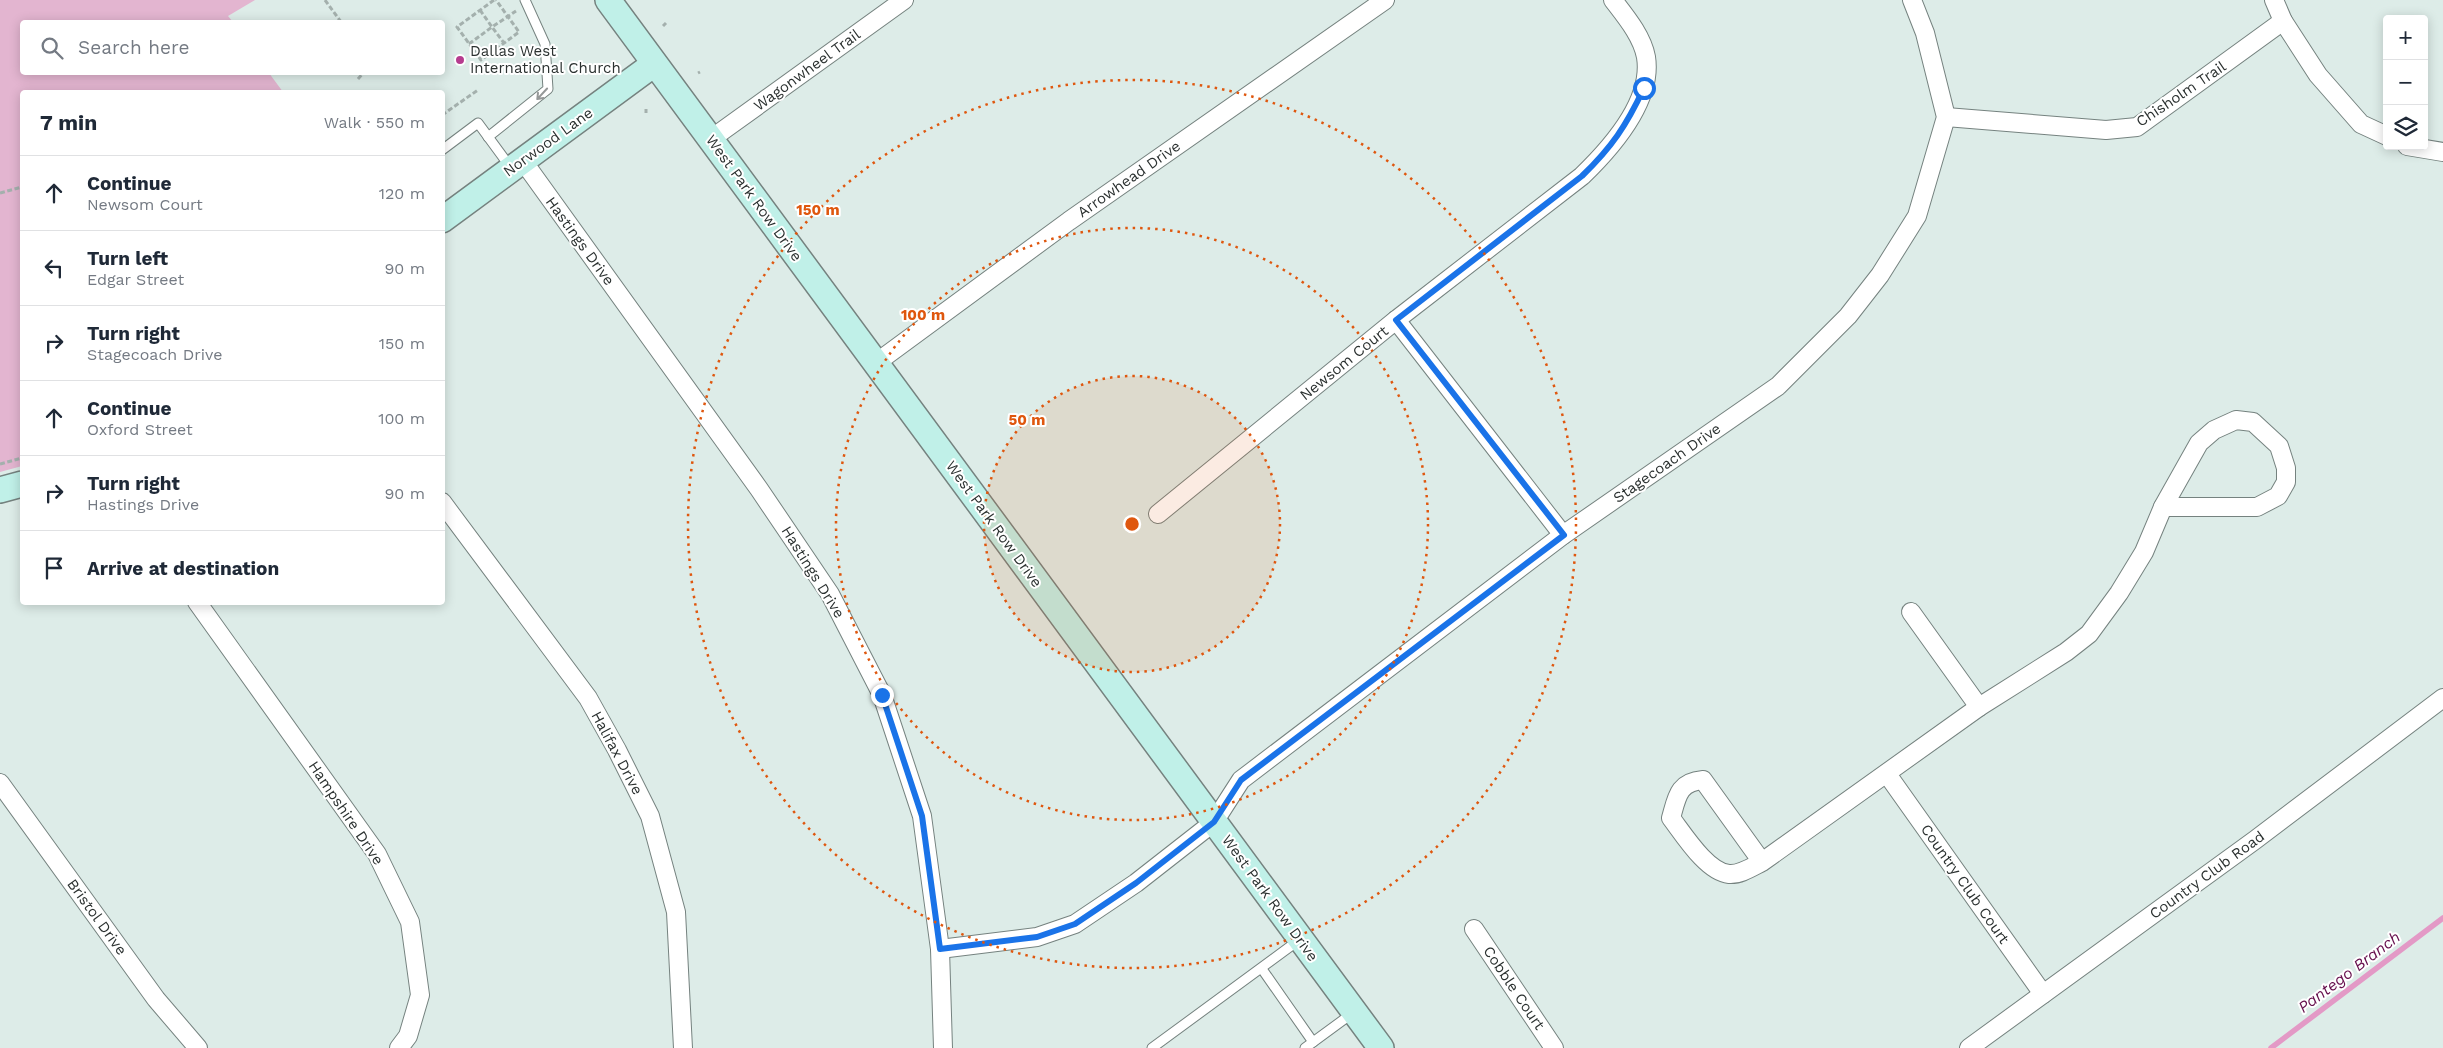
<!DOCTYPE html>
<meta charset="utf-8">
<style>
:root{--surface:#fff;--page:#f6f6f7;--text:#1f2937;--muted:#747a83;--line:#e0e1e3}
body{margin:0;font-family:"Work Sans",sans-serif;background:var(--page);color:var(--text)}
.controls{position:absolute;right:15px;top:15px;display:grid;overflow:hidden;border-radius:5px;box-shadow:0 2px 12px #0003}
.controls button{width:45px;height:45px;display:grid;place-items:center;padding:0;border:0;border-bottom:1px solid var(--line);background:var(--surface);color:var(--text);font:25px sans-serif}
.stop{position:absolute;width:15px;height:15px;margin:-11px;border:4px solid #1a73e8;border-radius:50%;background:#fff}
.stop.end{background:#1a73e8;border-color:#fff;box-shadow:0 1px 5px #0008}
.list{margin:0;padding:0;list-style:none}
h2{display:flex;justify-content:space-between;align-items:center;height:65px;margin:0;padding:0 20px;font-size:21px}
h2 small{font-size:16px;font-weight:400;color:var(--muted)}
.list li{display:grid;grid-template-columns:32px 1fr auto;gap:15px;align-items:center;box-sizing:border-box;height:75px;padding:0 20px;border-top:1px solid var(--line)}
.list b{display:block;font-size:19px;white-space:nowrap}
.list p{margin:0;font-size:16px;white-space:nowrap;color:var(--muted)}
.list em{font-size:16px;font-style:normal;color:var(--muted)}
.icon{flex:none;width:28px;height:28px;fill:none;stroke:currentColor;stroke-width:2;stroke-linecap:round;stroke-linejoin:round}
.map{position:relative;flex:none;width:2443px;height:1048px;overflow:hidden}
.search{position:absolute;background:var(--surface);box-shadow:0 2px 12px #0003;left:20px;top:20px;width:425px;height:55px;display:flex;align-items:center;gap:12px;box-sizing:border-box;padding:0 18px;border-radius:5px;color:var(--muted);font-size:19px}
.panel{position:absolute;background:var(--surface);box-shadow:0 2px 12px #0003;left:20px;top:90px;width:425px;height:515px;border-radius:5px}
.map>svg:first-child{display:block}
.green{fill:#e3b5d0}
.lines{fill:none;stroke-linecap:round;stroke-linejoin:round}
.stream{stroke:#e399c6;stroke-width:5.5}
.lane-casing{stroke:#75827f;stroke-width:11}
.street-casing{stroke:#75827f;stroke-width:20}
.secondary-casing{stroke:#75827f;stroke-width:28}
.path{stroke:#a4b0ad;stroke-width:3;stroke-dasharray:5 2.5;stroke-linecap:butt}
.lane{stroke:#fff;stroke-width:9}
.street{stroke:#fff;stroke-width:18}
.secondary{stroke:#c0f0e8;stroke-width:25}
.oneway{stroke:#959898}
.route{stroke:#1a73e8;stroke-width:6}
.ring{fill:none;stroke:#df570e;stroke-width:2.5;stroke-dasharray:2.5 5}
.poi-dot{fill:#b63c8f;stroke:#fff;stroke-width:2}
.labels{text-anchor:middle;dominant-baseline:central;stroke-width:4;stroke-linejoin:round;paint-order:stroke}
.poi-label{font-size:15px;fill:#2b3130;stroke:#fff;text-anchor:start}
.street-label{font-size:15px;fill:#2b3130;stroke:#fff}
.water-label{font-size:16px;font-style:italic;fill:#660f4d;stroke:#fff}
.centre{fill:#df570e;stroke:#fff;stroke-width:2.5}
.ring-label{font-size:15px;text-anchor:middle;font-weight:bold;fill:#df570e;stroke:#fff;stroke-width:4;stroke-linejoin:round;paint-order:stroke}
</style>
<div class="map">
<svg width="2443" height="1048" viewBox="0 0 2443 1048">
<rect width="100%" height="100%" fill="#ddece8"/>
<polygon class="green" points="0,0 255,0 228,16 233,22 22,22 22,72 269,73 283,92 22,92 22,466 0,472"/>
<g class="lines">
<polyline class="stream" points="2271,1048 2443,918"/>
<defs>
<g id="lane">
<polyline points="488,137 548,89 545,44 525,0"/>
<polyline points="442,150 478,123 511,168"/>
<polyline points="1262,969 1313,1042"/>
<polyline points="1152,1048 1299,940"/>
<polyline points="1305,1048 1354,1012"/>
</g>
<g id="street">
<polyline points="2274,0 2283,21 2318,75 2361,124 2387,136"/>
<polyline points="1946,117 2106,130 2137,127 2283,21"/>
<polyline points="711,139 904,0"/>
<polyline points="2407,146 2443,152"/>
<polyline points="523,161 759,489 830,594 882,695 922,816 940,949 943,1048"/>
<polyline points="1396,320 1563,535"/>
<polyline points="876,363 1069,221 1385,0"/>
<polygon points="2236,420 2253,422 2279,446 2286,468 2286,482 2278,496 2257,507 2163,507 2199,443 2214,430"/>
<polyline points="442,502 588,698 617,750 650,816 676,912 683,1048"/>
<path d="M 1158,514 L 1396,320 L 1582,176 C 1611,148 1653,101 1646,57 C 1642,36 1626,17 1613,0"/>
<polyline points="197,602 377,854 410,922 420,995 408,1036 399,1048"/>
<polyline points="1911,612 1979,707"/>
<polyline points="1887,774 2043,994"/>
<polyline points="0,783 156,999 198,1048"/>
<path d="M 1762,862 L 1703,780 C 1678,782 1677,797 1671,818 C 1684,835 1707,872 1729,874 C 1740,875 1752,867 1762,862 L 1979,707 L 2066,652 L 2089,634 L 2119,593 L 2144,552 L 2163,507"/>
<polyline points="1474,929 1554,1048"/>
<polyline points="940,949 1037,937 1075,924 1136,883 1214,822 1241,780 1563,535 1778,386 1848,316 1880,275 1917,216 1946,117 1925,33 1912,0"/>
<polyline points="1969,1048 2255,840 2443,698"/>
</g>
<g id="secondary">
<polyline points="608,0 1381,1048"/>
<polyline points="442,220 654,64"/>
<polyline points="0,490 22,484"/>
</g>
</defs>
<use href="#lane" class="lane-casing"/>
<use href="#street" class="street-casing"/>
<use href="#secondary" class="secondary-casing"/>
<g class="path">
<polyline points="325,0 341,22"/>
<polyline points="494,0 457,27 481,60 519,32 496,0"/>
<polyline points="480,10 492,27 516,11"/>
<polyline points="663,26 666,23"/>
<polyline points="469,44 492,27 504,43"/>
<polyline points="698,73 700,72"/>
<polyline points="358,79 364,72"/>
<polyline points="646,109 646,113"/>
<polyline points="442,115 478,90"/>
<polyline points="0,193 22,187"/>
<polyline points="0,464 22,458"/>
</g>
<use href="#lane" class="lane"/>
<use href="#street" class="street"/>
<use href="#secondary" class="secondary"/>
</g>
<defs><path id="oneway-shaft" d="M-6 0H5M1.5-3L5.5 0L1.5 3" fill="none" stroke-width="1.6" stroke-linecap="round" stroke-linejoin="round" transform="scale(1.25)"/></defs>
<use class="oneway" href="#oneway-shaft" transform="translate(542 94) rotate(133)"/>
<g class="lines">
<path class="route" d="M 882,695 L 922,816 L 940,949 L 1037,937 L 1075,924 L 1136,883 L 1214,822 L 1241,780 L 1564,535 L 1396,320 L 1582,176 C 1612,147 1626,126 1644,88"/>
</g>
<circle cx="1132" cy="524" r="148" fill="#df570e" fill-opacity=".12"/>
<g class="ring">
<circle cx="1132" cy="524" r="148"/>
<circle cx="1132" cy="524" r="296"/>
<circle cx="1132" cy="524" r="444"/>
</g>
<circle class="poi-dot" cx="460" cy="60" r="5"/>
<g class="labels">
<g class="poi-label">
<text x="470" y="51">Dallas West<tspan x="470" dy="17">International Church</tspan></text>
</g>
<g class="street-label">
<text transform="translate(807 70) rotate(-36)">Wagonwheel Trail</text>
<text transform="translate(2181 94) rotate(-34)">Chisholm Trail</text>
<text transform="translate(548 142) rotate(-36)">Norwood Lane</text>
<text transform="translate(1129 179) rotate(-35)">Arrowhead Drive</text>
<text transform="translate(754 198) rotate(54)">West Park Row Drive</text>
<text transform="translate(580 241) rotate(54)">Hastings Drive</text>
<text transform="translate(1344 363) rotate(-39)">Newsom Court</text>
<text transform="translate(1667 463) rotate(-35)">Stagecoach Drive</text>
<text transform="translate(994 524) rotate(54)">West Park Row Drive</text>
<text transform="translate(813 572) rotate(58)">Hastings Drive</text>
<text transform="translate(617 753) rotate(62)">Halifax Drive</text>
<text transform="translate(346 813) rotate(56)">Hampshire Drive</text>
<text transform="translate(2207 875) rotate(-36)">Country Club Road</text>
<text transform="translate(1965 884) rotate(55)">Country Club Court</text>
<text transform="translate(1270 898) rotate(54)">West Park Row Drive</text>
<text transform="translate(97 917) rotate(54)">Bristol Drive</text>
<text transform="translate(1514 988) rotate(56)">Cobble Court</text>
</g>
<g class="water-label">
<text transform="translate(2349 972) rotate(-37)">Pantego Branch</text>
</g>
</g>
<circle cx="1132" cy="524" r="8" class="centre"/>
<g class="ring-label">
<text x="818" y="215">150 m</text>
<text x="923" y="320">100 m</text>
<text x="1027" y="425">50 m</text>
</g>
</svg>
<div class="controls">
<button>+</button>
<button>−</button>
<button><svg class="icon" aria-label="layers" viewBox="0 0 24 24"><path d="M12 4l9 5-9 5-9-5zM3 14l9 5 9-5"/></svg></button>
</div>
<div class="stop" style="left:1644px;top:88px"></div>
<div class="stop end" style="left:882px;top:695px"></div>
<div class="search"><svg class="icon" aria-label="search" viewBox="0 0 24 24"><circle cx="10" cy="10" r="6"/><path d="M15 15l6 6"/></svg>Search here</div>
<section class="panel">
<h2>7 min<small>Walk · 550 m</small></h2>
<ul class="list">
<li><svg class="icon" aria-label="ahead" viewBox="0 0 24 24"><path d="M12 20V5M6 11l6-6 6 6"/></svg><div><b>Continue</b><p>Newsom Court</p></div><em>120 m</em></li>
<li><svg class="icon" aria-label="left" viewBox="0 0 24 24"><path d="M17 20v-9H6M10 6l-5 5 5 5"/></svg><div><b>Turn left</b><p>Edgar Street</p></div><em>90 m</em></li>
<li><svg class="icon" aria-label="right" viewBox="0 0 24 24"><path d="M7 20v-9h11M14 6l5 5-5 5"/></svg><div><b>Turn right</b><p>Stagecoach Drive</p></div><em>150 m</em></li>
<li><svg class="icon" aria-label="ahead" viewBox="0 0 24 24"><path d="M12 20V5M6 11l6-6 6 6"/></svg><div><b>Continue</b><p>Oxford Street</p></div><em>100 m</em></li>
<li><svg class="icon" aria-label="right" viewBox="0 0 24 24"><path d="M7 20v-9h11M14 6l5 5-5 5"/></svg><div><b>Turn right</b><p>Hastings Drive</p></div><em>90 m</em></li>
<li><svg class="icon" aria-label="arrive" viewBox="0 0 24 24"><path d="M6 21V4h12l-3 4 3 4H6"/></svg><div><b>Arrive at destination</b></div></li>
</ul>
</section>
</div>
